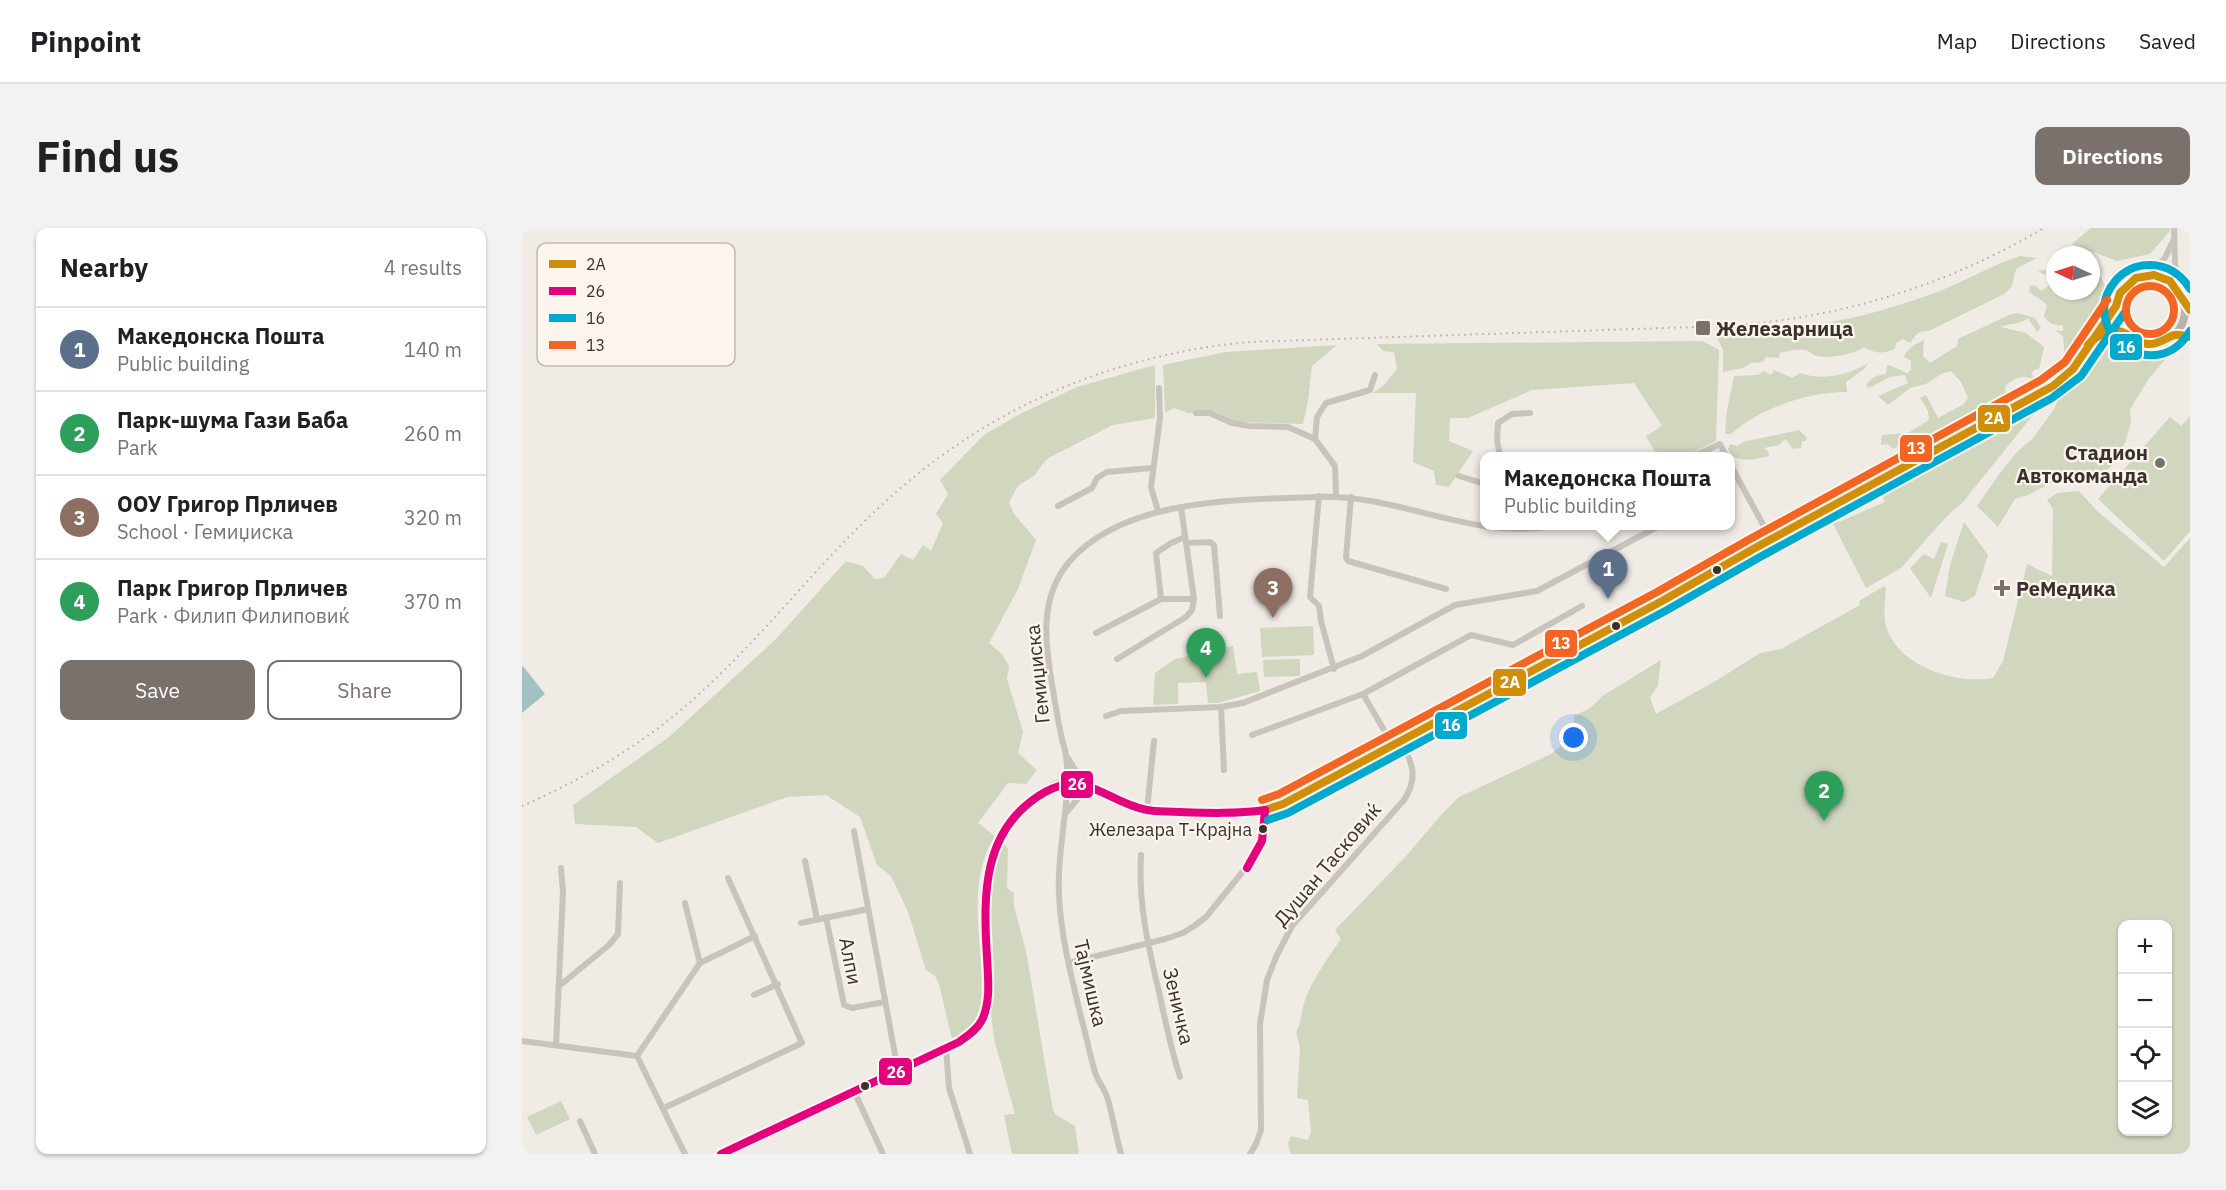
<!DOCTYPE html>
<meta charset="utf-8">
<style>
:root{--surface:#fff;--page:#f2f2f2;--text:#202124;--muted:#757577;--line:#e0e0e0;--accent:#7a716c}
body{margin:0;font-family:"IBM Plex Sans",sans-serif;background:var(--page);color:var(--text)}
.controls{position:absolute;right:18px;bottom:18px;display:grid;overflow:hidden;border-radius:12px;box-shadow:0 2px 4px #0004}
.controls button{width:54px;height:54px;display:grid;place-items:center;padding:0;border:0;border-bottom:2px solid var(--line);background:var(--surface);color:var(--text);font:30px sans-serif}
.compass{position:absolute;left:1524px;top:18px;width:54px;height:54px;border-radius:50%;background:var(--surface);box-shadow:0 2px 4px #0004;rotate:274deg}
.you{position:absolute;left:1052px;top:510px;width:21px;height:21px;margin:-15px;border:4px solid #fff;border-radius:50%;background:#1a73e8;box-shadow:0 0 0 9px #1a73e833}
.badge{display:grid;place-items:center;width:39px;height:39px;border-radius:50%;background:var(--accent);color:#fff;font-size:20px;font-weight:700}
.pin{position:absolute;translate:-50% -50px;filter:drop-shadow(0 2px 3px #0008)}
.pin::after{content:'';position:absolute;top:32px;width:21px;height:18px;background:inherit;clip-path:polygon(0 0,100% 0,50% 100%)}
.popup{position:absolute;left:958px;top:224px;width:255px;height:78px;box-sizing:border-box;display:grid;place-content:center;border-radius:12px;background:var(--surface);filter:drop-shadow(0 2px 4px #0005);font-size:20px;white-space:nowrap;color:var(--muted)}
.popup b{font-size:22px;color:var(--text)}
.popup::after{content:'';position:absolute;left:50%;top:100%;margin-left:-12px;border:12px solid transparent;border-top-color:var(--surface)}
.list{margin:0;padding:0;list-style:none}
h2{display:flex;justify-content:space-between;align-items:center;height:78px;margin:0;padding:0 24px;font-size:26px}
h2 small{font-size:20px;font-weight:400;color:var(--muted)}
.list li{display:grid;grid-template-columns:39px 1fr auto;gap:18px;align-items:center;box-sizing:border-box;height:84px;padding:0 24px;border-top:2px solid var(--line)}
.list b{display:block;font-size:22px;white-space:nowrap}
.list p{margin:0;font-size:20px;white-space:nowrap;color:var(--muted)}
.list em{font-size:20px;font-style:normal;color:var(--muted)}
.actions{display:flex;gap:12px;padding:18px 24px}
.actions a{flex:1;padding:14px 0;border:2px solid var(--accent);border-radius:12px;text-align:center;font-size:21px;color:var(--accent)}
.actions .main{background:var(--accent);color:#fff}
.icon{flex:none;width:33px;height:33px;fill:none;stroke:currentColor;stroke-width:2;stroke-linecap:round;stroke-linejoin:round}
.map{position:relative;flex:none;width:1668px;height:926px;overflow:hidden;border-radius:12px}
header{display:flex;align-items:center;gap:36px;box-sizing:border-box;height:84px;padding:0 30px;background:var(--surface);border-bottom:2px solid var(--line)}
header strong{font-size:28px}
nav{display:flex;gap:33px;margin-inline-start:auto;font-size:21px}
.intro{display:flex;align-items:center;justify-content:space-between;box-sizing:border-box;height:144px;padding:0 36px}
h1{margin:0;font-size:42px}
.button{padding:15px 27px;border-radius:12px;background:var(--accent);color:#fff;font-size:21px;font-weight:700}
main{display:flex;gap:36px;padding:0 36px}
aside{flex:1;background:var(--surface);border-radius:12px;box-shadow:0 2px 4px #0004}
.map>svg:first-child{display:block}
.green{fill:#d1d6bf;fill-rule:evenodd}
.water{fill:#a1c2c1}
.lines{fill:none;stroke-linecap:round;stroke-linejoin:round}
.street{stroke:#c9c3be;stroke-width:6}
.secondary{stroke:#bab3ae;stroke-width:8}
.rail{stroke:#b1aca8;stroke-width:2;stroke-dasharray:1.5 4.5;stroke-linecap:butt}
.bus-1-casing{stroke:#fbf5ee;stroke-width:12}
.bus-2-casing{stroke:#fbf5ee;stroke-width:12}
.bus-3-casing{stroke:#fbf5ee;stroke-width:12}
.bus-4-casing{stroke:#fbf5ee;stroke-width:12}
.bus-1{stroke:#d18e09;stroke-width:8}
.bus-2{stroke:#e5007d;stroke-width:8}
.bus-3{stroke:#00a9ce;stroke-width:8}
.bus-4{stroke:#f26522;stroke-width:8}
.poi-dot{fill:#7a716c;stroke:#fbf5ee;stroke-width:2}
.bus-dot{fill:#3b302b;stroke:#fbf5ee;stroke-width:2}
.labels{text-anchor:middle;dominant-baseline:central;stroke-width:4.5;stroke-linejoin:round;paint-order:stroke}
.bus-label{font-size:18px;fill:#3b302b;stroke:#fbf5ee;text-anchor:end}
.poi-label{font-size:20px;font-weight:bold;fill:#3b302b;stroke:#fbf5ee;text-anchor:start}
.street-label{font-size:20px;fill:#3b302b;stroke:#fbf5ee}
.key{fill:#fbf5ee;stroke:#c1bab4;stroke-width:1.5}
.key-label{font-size:16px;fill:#3b302b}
.line-badge{stroke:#fbf5ee;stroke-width:2}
.badge-label{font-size:16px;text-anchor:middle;font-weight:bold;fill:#fff}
</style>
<header>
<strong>Pinpoint</strong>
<nav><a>Map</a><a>Directions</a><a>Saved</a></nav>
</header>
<div class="intro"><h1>Find us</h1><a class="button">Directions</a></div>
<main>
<aside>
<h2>Nearby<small>4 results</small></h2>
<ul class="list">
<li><span class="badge" style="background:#5c6f8a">1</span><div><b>Македонска Пошта</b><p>Public building</p></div><em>140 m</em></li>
<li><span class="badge" style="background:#2e9e5b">2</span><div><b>Парк-шума Гази Баба</b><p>Park</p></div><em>260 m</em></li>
<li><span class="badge" style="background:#8d6e63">3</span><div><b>ООУ Григор Прличев</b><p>School · Гемиџиска</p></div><em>320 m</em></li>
<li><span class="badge" style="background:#2e9e5b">4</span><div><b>Парк Григор Прличев</b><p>Park · Филип Филиповиќ</p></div><em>370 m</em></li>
</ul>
<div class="actions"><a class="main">Save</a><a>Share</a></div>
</aside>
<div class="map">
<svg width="1668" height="926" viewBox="0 0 1668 926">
<rect width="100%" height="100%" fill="#f0ebe5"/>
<g class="green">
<polygon points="1569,0 1648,0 1648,3 1628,26 1595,33 1550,16"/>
<path d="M 1498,28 L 1515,30 L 1494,41 L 1490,58 L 1484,65 L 1407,103 C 1397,102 1394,107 1388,115 L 1381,111 L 1374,115 L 1373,121 C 1361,126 1354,126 1342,119 C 1334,126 1306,131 1295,128 C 1290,127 1287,122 1282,122 C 1275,121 1266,123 1258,125 L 1257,130 L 1244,129 L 1241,134 L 1229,135 L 1221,140 L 1201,144 L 1201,122 L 1194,108 L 1194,102 L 1201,102 L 1201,105 C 1274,105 1350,89 1418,63 C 1445,52 1470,37 1498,28 Z"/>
<path d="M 1533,40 L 1533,63 L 1569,63 L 1569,40 C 1579,44 1586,61 1585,71 C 1584,76 1581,82 1580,86 L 1574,90 L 1569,102 L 1559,111 L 1554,127 L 1547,133 L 1546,141 L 1533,148 L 1527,139 L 1530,136 L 1531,140 C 1548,134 1541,121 1541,108 L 1533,102 L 1541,103 L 1541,98 C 1532,97 1527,96 1522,88 L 1525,78 L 1522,74 L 1507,64 L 1508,58 L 1513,57 L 1519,63 L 1525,59 L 1529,51 L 1516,43 Z"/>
<path d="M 1496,85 L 1513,90 L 1519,100 L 1515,104 L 1506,90 C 1496,98 1490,94 1479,99 L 1504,105 L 1522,119 L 1517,141 L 1512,142 L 1509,146 L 1516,152 L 1515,160 C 1507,163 1501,167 1493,162 L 1510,151 C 1500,146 1491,151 1483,158 L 1484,167 L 1479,170 L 1479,174 L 1466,180 L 1461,189 L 1441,193 L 1436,206 L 1363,247 L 1357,247 L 1359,237 L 1363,235 L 1365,239 L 1370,238 L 1374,230 L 1393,218 L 1391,215 L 1382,216 L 1371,221 L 1366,216 L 1359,217 L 1360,207 L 1386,205 L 1407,192 L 1406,183 L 1398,170 L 1404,167 L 1416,190 L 1442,176 L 1446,170 L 1439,154 L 1429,143 L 1419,146 L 1404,156 L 1388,160 L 1366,177 L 1356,168 L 1386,155 L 1383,147 L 1368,149 L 1347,160 L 1344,157 C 1350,149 1355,147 1364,146 L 1365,137 C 1373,138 1378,143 1385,145 L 1389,142 L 1389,133 L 1382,129 C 1385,120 1395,115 1402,112 L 1401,128 L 1408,135 L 1435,118 L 1436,111 L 1487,87 Z"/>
<path d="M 1588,110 C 1608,117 1619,132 1641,123 L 1648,126 L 1628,149 L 1613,173 L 1608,182 L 1609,194 L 1603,215 L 1588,240 L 1558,256 L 1531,254 L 1506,267 L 1493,271 L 1476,299 L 1455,278 L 1478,245 L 1494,225 L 1511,210 L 1533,180 L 1537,167 L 1561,138 L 1574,116 L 1580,111 Z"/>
<polygon points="1180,113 1197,122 1194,213 1164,228 1135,228 1124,208 1140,198 1112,155 1010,162 946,190 928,190 927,213 951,223 927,259 914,257 912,243 891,234 894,165 851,165 862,157 875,141 872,124 861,123 855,116"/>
<polygon points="815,117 790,138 786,173 781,196 714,194 692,183 666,185 652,180 643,185 641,137 704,124"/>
<path d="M 1346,135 L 1342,141 L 1324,154 L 1325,164 C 1286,164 1238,180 1209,206 L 1203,206 L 1205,182 L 1212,148 L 1236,147 L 1242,143 L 1249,147 L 1252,142 L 1270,150 L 1278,145 C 1300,153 1327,147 1346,135 Z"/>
<path d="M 633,137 L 633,190 L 591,197 L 528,229 L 522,234 L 513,247 L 496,258 L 487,274 L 492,286 L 514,312 L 496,361 L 467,415 L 480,426 L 487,438 L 485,451 L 501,504 L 496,525 L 515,542 L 504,556 L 486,555 L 456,595 L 473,608 C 441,658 464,720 459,775 C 456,792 446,804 430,811 L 417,756 L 413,748 L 404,742 L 386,684 L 369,648 L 355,637 L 338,589 L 304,567 L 265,569 L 136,615 L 114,599 L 53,596 L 51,577 L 147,509 L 254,411 L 324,333 L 341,338 L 353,351 L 362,350 L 379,326 L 391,332 L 401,317 L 409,323 L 421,295 L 414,286 L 426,266 L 418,252 L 463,206 L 500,185 L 555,159 Z"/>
<polygon points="1515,173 1519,177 1441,274 1424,289 1379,340 1344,360 1306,286 1311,283 1317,294 1363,274 1357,261"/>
<polygon points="1668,188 1668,303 1642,333 1576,271 1648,189 1659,198"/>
<path d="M 1277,202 L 1285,210 L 1283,213 L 1280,213 L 1279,220 L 1271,221 L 1263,211 L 1257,217 L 1242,220 L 1246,223 L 1247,228 C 1233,231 1213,237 1206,221 L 1208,216 L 1216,218 L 1221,214 Z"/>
<path d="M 1557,263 L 1576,284 L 1642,339 L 1668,310 L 1668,926 L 769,926 L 766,916 L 769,908 L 786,912 L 789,904 L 786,872 L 775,870 L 778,820 L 774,804 C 780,794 779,783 783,772 C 792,749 805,731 819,711 L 813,702 L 885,627 L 920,586 L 937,569 L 1029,526 L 1051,508 L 1052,488 L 1068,480 L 1082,467 L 1139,432 L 1136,457 L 1128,470 L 1134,486 L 1192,454 L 1238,425 L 1259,421 L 1338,377 L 1337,373 L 1362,358 L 1364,360 C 1363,373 1361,385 1364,398 C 1375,438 1434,457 1471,450 L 1481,433 L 1505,336 L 1530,348 L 1531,281 L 1525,272 L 1535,265 ZM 1600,696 L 1646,696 L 1646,904 L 1600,904 Z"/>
<polygon points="1442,294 1466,327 1453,368 1442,374 1423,368 1428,337"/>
<polygon points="1419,314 1426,316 1409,370 1388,340 1402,326 1412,331"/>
<polygon points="791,398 792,427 740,429 738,400"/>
<polygon points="711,418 715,446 735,444 738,463 696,475 686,475 684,454 656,455 656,476 631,477 633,445 653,431"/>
<polygon points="778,431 778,448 742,449 741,432"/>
<polygon points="481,614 486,621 485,660 492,665 492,678 504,723 531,883 534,887 553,898 557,926 490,926 482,887 493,886 472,811 469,785 472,743 468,660 473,633"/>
<polygon points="39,873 48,891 14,907 5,889"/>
</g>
<polygon class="water" points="1,438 23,466 0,485 0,439"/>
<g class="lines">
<g class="street">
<polyline points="1652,0 1653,34 1656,62"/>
<polyline points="1626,47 1643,30 1651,13"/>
<polyline points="674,185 688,185 710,195 727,198 766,199 793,211"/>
<polyline points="978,228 975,213 976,195 990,186 1008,185"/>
<polyline points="1172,228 1198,216 1204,228"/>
<polyline points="1209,238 1249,311"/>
<polyline points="937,248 963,256"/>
<polyline points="797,268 788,369 797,378 799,393 812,441"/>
<polyline points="814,268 813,238 793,211 795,189 804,175 848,162 853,147"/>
<polyline points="829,269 824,329 826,333 924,361"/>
<polyline points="536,278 570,260 575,250 585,244 630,240"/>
<polyline points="636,283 629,259 638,190 637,160"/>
<polyline points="665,315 688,314 692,317 698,388"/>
<polyline points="639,371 634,325 649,315 663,309"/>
<polyline points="574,405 639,371 672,371"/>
<polyline points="595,431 664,389 670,382 672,371 659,279"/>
<polyline points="841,466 870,516"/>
<polyline points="699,479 702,542"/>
<polyline points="584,488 599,483 699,479 721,475 840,428 933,377 1015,363 1137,298"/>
<polyline points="730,507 841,466 949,407 991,417 1060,378"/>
<polyline points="546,530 551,539 569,558"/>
<polyline points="625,582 632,513"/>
<polyline points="544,585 567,557"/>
<polyline points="332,603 376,843"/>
<path d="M 619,627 C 616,674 626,718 637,764 C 643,792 649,821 658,849"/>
<polyline points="283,633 295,691"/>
<polyline points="304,689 322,777 330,780 362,774"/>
<polyline points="279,695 346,681"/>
<polyline points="178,735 233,708"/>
<polyline points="547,735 643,711 661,705 672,698 684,689 735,626 744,603 743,582"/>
<polyline points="37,758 87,717 96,706 98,655"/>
<polyline points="232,767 256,756"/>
<polyline points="0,813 115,828"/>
<polyline points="34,817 41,664 39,640"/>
<polyline points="424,820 427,860 448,926"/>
<polyline points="115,828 178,735 163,675"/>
<polyline points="115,828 163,926"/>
<polyline points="332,863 361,926"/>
<polyline points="142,880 280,815 206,650"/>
<polyline points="58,893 73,926"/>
<path d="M 599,926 C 594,908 591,890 586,872 C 584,863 577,855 574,847 C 568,829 565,810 560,793 C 550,751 539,710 537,667 C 534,620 550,574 544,528 C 543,520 540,513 539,506 C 535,490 533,473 530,456 C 523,414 517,370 547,334 C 602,270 715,272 793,269 C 876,265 950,313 1030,298"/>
<path d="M 728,926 L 734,916 L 739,902 L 738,796 L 745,752 L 754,729 L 770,698 L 882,572 C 897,549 890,535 879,512"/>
</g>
<g class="secondary">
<circle cx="1628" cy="82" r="35"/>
<polyline points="1653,107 1668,109"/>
<polyline points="1574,110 1583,104 1601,104"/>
<path d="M 199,926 L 437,814 C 445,808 455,802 460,792 C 468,775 466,752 465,733 C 461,677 455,627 498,583 C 509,572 528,556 544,554 C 569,553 585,571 607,578 C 623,583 640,583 657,584 C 693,585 726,587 761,576 L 1140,373 L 1233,320 L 1525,161 L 1551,141 L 1594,78"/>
</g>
<path class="rail" d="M 0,578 C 64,550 125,514 176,467 C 246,404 302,327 373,265 C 473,177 592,127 726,114 L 1201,98 C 1317,91 1421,59 1522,0"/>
<defs>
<g id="bus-1">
<path d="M 1566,117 C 1574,108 1588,99 1600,104 C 1610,108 1615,116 1626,116 C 1637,117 1644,109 1653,107 C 1657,106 1664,108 1668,109"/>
<polyline points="743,582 761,576 1140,373 1233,320 1531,158 1551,141 1594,78 1598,65 1614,50 1632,47 1648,53 1668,82"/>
</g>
<g id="bus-2">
<polyline points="725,640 740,613 743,582"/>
<path d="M 199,926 L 437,814 C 445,808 455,802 460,792 C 469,773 466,750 465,729 C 461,666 460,600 523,564 C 564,541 586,575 625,582 C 635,584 646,583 657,584 C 686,585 714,586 743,582"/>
</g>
<g id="bus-3">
<path d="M 1668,61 C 1659,46 1644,36 1626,37 C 1614,37 1602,43 1594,52 C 1552,101 1633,162 1668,103"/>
<polyline points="746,592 766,585 1145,382 1238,329 1530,170 1559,148 1603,84"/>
</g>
<g id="bus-4">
<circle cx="1628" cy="82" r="24"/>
<polyline points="740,572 757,566 1135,364 1228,311 1519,152 1543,134 1585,72"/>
</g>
</defs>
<use href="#bus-1" class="bus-1-casing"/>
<use href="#bus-2" class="bus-2-casing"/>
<use href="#bus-3" class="bus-3-casing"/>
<use href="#bus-4" class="bus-4-casing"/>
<use href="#bus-1" class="bus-1"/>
<use href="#bus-2" class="bus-2"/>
<use href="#bus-3" class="bus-3"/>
<use href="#bus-4" class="bus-4"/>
</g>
<g class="poi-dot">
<rect x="1173" y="92" width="16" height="16" rx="3"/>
<circle cx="1638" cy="235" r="6"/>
<path d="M1477 351h6v6h6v6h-6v6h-6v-6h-6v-6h6z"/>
</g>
<g class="bus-dot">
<circle cx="1195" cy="342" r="5"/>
<circle cx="1094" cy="398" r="5"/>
<circle cx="741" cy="601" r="5"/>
<circle cx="343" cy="858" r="5"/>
</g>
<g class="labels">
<g class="bus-label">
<text x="730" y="601">Железара Т-Крајна</text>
</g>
<g class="poi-label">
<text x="1194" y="100">Железарница</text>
<text x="1626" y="224" text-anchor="end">Стадион<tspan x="1626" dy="23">Автокоманда</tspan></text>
<text x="1494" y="360">РеМедика</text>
</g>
<g class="street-label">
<text transform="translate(515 446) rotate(-96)">Гемиџиска</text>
<text transform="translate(805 636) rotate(-50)">Душан Тасковиќ</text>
<text transform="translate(329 733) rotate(79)">Алпи</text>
<text transform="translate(569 755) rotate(77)">Тајмишка</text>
<text transform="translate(657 778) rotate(77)">Зеничка</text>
</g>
</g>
<rect x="15" y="15" width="198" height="123" rx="9" class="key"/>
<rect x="27" y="32" width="27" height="8" fill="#d18e09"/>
<rect x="27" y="59" width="27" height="8" fill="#e5007d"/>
<rect x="27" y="86" width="27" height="8" fill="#00a9ce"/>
<rect x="27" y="113" width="27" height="8" fill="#f26522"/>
<g class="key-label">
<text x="64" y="42">2A</text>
<text x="64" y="69">26</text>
<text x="64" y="96">16</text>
<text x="64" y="123">13</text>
</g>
<g class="line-badge">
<rect x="1587" y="105" width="34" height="28" rx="6" fill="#00a9ce"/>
<rect x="1455" y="176" width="34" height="29" rx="6" fill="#d18e09"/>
<rect x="1377" y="206" width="34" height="29" rx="6" fill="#f26522"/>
<rect x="1022" y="401" width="34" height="29" rx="6" fill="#f26522"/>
<rect x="970" y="440" width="35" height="29" rx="6" fill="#d18e09"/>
<rect x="912" y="483" width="34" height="29" rx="6" fill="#00a9ce"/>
<rect x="538" y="542" width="34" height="29" rx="6" fill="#e5007d"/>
<rect x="356" y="829" width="35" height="29" rx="6" fill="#e5007d"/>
</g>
<g class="badge-label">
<text x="1604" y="125">16</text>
<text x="1472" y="196">2A</text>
<text x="1394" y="226">13</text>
<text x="1039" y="421">13</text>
<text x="988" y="460">2A</text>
<text x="929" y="503">16</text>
<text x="555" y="562">26</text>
<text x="374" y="850">26</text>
</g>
</svg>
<div class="controls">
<button>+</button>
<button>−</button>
<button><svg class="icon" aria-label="locate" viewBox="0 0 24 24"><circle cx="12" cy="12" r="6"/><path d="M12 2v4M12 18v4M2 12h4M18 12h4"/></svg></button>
<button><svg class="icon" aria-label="layers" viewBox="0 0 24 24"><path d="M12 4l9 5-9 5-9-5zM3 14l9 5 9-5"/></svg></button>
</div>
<svg class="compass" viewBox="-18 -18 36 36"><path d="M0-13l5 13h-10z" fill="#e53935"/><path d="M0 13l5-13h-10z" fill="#757577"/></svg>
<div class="you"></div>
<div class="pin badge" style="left:1086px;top:371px;background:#5c6f8a">1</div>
<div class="popup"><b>Македонска Пошта</b>Public building</div>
<div class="pin badge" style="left:1302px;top:593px;background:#2e9e5b">2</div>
<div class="pin badge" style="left:751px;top:390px;background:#8d6e63">3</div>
<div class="pin badge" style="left:684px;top:450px;background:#2e9e5b">4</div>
</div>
</main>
